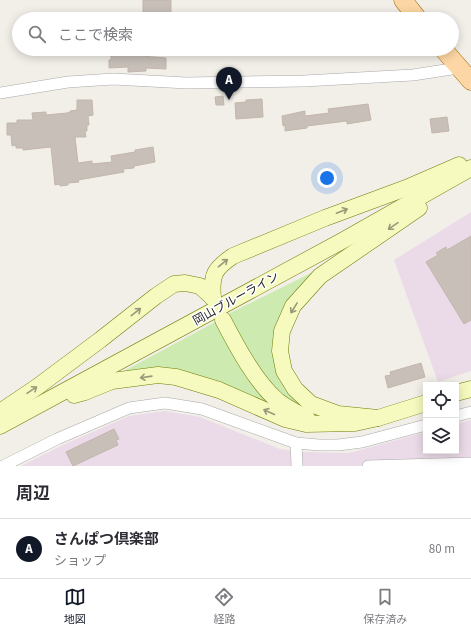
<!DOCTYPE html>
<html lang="ja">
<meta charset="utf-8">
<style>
:root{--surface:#fff;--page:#f2f2f3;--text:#2b2b33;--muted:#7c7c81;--line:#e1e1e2;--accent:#111827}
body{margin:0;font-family:"Source Sans 3","Noto Sans JP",sans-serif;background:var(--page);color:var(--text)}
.controls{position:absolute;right:12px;bottom:12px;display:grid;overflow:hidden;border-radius:0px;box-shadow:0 2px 10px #0003}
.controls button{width:36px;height:36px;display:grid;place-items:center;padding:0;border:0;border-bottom:1px solid var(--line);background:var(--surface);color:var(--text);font:20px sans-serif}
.you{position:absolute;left:327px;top:178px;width:14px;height:14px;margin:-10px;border:3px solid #fff;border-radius:50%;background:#1a73e8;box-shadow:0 0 0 6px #1a73e833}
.badge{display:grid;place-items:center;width:26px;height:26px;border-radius:50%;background:var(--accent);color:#fff;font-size:13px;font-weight:700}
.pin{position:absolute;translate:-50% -33px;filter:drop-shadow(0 1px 2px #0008)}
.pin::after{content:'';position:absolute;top:21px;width:14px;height:12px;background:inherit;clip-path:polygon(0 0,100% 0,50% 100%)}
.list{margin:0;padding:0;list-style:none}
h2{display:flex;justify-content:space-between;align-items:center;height:52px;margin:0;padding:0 16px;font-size:17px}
h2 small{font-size:13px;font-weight:400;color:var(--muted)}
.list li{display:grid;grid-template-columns:26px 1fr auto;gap:12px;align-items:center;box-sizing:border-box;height:60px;padding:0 16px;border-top:1px solid var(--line)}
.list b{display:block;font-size:15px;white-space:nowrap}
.list p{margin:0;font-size:13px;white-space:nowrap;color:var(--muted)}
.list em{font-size:13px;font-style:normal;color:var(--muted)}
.icon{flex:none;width:22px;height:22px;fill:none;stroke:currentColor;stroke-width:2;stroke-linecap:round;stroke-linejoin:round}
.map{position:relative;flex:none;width:471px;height:466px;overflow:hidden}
.search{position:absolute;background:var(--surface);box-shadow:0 2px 10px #0003;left:12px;right:12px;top:12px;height:44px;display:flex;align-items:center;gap:10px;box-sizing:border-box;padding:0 14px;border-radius:22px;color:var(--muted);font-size:15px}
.sheet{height:112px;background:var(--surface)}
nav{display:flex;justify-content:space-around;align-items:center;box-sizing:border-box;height:56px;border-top:1px solid var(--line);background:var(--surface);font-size:11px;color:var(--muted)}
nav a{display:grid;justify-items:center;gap:2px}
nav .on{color:var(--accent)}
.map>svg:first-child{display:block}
.industrial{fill:#ebdbe8}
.grass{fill:#cdebb0}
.building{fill:#c7bfb8;stroke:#c4b6ab}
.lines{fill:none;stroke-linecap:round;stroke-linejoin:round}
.minor-casing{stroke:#a9a9a9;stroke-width:12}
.secondary-casing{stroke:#707d05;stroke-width:17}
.primary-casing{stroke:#a06b00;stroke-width:19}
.minor{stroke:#fff;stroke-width:11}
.secondary{stroke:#f7fabf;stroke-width:16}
.primary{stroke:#fcd6a4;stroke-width:18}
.oneway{stroke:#979978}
.labels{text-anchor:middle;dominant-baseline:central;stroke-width:3;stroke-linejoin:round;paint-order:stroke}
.street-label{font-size:12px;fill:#222;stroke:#fff}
</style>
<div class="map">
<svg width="471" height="466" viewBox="0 0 471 466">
<rect width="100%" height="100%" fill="#f2efe9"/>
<g class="industrial">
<polygon points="471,212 471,371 438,382 394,260"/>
<polygon points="165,411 200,417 280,449 303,452 349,453 426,432 426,451 456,451 456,424 471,420 471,466 21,466 63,445 129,416"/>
</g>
<g class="grass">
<path d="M 317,270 L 274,351 L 308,407 L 305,411 C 292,403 276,394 267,381 C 252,360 240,336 228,314 Z"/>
<polygon points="217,321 271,406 126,374 124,371"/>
</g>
<g class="building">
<polygon points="143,0 171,0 171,14 165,14 165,19 143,19"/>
<polygon points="141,52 141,56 166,58 166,69 146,68 146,71 128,72 128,67 109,68 109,60 111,60 111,53"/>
<polygon points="223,96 224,105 216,105 215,97"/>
<polygon points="262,99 263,117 236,119 235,103 246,102 246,100"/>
<polygon points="77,100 92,100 93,115 88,116 89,125 87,125 87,131 85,131 86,137 75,137 78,163 92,161 92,164 112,162 111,156 135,152 135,150 153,147 155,162 134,166 134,168 123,169 124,172 78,180 79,182 68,183 68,185 60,186 60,184 55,185 51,147 23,150 23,148 16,148 16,145 12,146 11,135 7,135 7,123 17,123 17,120 33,120 32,113 46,112 46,115 67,113 70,112 70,111 77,110"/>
<polygon points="368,104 371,120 347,124 347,121 307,126 307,128 285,131 285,125 283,126 282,116 305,111 305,116 329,113 328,109"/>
<polygon points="447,117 449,131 432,133 430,119"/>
<polygon points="471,236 471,320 464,324 426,262 438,255 436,253 446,247 447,250"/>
<polygon points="421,363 425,377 388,388 385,376 391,375 390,372"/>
<polygon points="114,429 119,439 116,440 118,445 73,466 66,452"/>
</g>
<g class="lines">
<defs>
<g id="minor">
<polyline points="0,93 68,82 113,79 187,83 304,81 413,75 458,68"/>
<polyline points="456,416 471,412"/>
<polyline points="296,443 297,466"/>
<polyline points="3,466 57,439 129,408 165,403 202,409 296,443 319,445 338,445 362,442 426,425"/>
<polyline points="368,466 471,463"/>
</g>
<g id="secondary">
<path d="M 213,298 C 211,275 214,269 233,256 L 325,218 L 406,188 L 459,165"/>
<path d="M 223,320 C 236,345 256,383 278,401 C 287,408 297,413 307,418"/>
<polyline points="456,393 471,389"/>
<polyline points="74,395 85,392 112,381 158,375 176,377 219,390 285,419 306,424 355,423 378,418 426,403"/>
<polyline points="0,412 37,387 100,340 156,296 174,284 185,283 200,286 213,298"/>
<polyline points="378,418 338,414 311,404 295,389 284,371 280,351 282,331 293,306 320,276 419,208"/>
<polyline points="0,426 342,241 471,168"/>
</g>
<g id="primary">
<polyline points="403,0 418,19"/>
<polyline points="443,49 471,81"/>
</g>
</defs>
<use href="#minor" class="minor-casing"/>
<use href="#secondary" class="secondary-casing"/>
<use href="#primary" class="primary-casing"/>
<use href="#minor" class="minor"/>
<use href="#secondary" class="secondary"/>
<use href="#primary" class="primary"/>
</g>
<defs><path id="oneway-shaft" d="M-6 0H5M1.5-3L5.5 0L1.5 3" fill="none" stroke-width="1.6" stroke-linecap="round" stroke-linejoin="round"/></defs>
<g class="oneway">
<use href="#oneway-shaft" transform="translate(342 211) rotate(-21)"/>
<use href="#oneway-shaft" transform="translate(393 226) rotate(145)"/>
<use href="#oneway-shaft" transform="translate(223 263) rotate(-39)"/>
<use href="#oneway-shaft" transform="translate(294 308) rotate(122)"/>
<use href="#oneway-shaft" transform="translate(136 312) rotate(-38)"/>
<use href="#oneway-shaft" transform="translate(146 377) rotate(172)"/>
<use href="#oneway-shaft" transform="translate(32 390) rotate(-34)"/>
<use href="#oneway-shaft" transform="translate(269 412) rotate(-156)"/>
</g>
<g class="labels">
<g class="street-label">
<text transform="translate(236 299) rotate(-29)">岡山ブルーライン</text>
</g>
</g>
</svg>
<div class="controls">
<button><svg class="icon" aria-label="locate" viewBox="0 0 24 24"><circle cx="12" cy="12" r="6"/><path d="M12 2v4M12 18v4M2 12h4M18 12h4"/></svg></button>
<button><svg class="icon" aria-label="layers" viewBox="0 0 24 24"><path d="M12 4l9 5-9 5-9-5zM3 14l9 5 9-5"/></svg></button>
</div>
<div class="you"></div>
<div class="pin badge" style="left:229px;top:100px">A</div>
<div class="search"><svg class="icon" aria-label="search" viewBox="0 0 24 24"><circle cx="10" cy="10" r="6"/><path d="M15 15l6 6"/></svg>ここで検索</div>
</div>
<section class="sheet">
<h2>周辺<small></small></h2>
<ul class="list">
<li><span class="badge">A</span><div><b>さんぱつ倶楽部</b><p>ショップ</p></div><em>80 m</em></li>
</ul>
</section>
<nav>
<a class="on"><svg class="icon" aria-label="map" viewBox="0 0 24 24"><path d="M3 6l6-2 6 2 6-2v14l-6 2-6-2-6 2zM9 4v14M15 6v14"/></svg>地図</a>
<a><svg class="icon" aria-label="directions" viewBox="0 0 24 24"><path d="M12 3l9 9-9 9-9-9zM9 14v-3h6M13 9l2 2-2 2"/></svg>経路</a>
<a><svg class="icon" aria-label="saved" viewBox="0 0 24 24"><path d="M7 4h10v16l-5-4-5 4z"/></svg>保存済み</a>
</nav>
